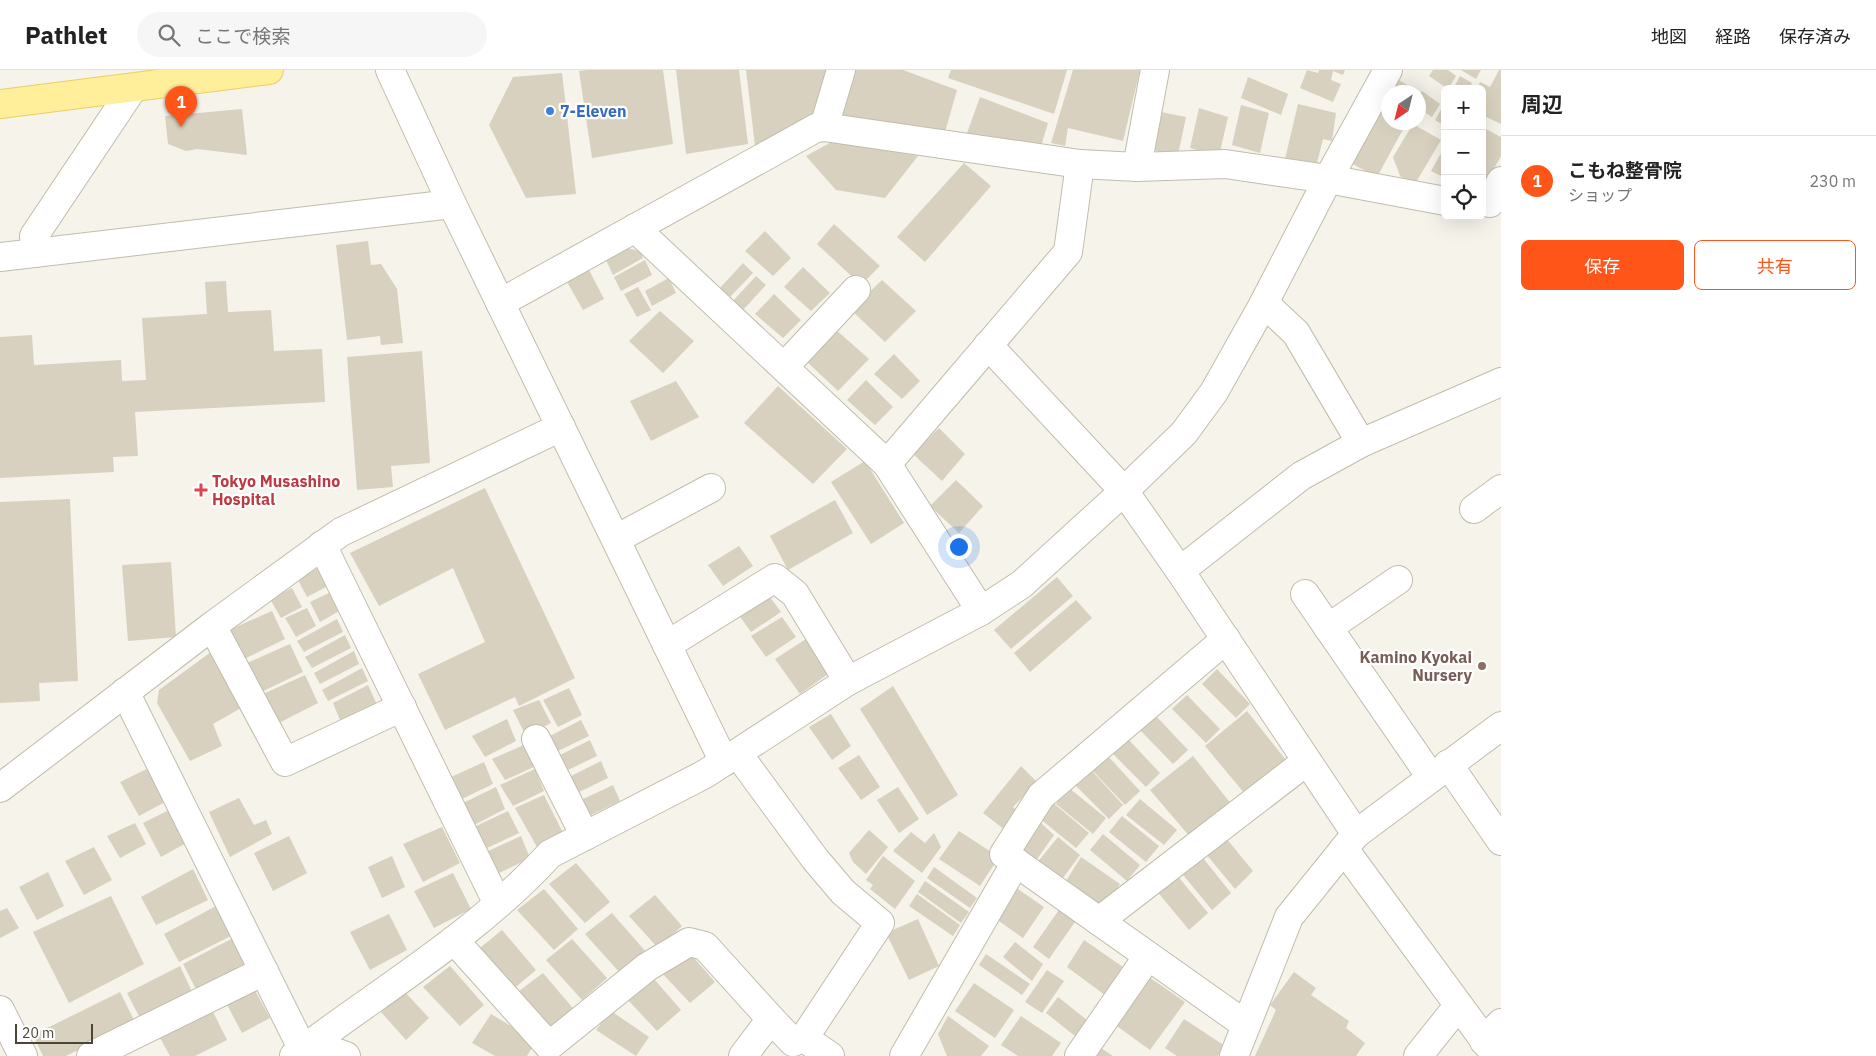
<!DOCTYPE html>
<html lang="ja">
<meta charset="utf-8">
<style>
:root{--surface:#fff;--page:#f6f6f6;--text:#222;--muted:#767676;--line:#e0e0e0;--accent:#ff5518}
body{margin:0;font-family:"IBM Plex Sans","Noto Sans JP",sans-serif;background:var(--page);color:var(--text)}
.controls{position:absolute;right:15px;top:15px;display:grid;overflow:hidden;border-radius:8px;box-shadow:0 5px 20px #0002}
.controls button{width:45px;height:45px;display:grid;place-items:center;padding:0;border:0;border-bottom:1px solid var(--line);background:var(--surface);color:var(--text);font:25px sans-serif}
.compass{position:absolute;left:1381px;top:15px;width:45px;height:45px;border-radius:50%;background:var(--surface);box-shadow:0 5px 20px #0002;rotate:215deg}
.scale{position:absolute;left:15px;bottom:12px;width:78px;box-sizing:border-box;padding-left:5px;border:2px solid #4a4538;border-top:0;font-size:14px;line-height:18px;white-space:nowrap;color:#4a4538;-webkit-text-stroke:4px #fff;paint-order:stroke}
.you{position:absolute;left:958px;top:476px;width:18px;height:18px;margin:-12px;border:4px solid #fff;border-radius:50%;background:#1a73e8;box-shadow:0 0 0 8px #1a73e833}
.badge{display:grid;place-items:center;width:32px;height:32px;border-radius:50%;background:var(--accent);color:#fff;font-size:16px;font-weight:700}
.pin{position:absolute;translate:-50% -41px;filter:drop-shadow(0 1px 2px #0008)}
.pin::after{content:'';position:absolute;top:26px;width:18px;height:15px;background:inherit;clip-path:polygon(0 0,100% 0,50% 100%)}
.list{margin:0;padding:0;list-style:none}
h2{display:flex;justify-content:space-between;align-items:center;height:65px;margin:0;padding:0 20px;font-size:21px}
h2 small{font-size:16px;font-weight:400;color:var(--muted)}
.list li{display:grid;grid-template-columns:32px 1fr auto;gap:15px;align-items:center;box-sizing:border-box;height:90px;padding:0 20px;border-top:1px solid var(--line)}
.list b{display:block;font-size:19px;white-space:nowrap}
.list p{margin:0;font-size:16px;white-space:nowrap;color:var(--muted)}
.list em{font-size:16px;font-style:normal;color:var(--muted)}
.actions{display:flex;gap:10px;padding:15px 20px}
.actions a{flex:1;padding:11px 0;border:1px solid var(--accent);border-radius:8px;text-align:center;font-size:18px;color:var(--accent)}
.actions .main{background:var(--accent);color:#fff}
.icon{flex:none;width:28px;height:28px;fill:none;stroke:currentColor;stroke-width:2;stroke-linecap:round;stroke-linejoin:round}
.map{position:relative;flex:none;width:1501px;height:986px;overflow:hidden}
header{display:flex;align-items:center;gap:30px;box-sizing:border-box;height:70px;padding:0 25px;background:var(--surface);border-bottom:1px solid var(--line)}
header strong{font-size:24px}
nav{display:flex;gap:28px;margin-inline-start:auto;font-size:18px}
.search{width:350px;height:45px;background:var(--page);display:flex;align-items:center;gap:12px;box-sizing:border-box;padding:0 18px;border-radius:28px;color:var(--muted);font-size:19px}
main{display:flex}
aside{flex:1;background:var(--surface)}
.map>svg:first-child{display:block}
.building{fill:#d8d1bf}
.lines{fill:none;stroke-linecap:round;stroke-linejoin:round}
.minor-casing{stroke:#c1bdac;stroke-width:30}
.major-casing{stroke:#e8d066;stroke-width:30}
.minor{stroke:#fff;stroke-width:28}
.major{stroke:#ffee9a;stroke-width:28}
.shop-dot{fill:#3f7fe0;stroke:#fff;stroke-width:2}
.health-dot{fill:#e0444e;stroke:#fff;stroke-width:2}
.education-dot{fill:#8d6e63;stroke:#fff;stroke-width:2}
.labels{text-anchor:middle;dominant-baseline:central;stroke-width:4.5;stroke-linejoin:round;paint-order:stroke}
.shop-label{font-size:16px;font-weight:bold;fill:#366cbe;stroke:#fff;text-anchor:start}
.health-label{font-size:16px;font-weight:bold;fill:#be3a42;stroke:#fff;text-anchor:start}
.education-label{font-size:16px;font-weight:bold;fill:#785e54;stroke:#fff;text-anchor:end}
</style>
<header>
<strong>Pathlet</strong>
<div class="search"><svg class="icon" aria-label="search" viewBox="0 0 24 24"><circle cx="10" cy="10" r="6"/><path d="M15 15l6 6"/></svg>ここで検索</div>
<nav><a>地図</a><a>経路</a><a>保存済み</a></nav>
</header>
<main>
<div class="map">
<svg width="1501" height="986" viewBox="0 0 1501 986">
<rect width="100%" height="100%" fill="#f5f3ea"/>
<g class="building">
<polygon points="587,0 663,0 673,74 592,88 579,1"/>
<polygon points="676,0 739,0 748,74 686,84"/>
<polygon points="746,0 826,0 813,45 755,76"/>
<polygon points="850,0 903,0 957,20 945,62 839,48"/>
<polygon points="951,0 1067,0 1054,44 948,8"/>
<polygon points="1073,0 1140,0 1123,71 1068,58 1065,76 1051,73"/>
<polygon points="1307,0 1318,3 1319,0 1345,0 1343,5 1333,1 1331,10 1341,14 1333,32 1300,18"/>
<polygon points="1433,0 1448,0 1456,6 1448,19 1429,6"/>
<polygon points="1461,0 1481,0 1476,9"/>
<polygon points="1499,0 1501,0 1501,54 1482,45 1482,19 1477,19 1480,12 1490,17"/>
<polygon points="562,3 576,124 526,128 489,55 513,7"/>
<polygon points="1460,6 1472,13 1469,19 1453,19"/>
<polygon points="1248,7 1288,24 1281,45 1241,28"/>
<polygon points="1399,10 1418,22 1391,22"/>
<polygon points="1422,21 1440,34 1432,47 1418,38 1418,26"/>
<polygon points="980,27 1048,53 1041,76 966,66"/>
<polygon points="1445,33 1445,56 1435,50"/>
<polygon points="1298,34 1336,43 1332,71 1323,69 1316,97 1285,89"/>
<polygon points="1241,35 1269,43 1260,83 1232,75"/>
<polygon points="1380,35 1388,40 1388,52 1407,52 1377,107 1347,91"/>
<polygon points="1199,38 1228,47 1219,86 1190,78"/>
<polygon points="242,39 247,85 197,79 186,81 168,74 165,46"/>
<polygon points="1156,41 1186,47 1178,85 1148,79"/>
<polygon points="1413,54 1441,70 1415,114 1400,106 1393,87"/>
<polygon points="1482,57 1501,67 1501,86 1482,120"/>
<polygon points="835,70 918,86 885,128 836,120 806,86"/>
<polygon points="1445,76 1445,108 1431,101"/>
<polygon points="964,93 991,116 925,192 897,167"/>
<polygon points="834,154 880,196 861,215 817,174"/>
<polygon points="765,161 791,188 773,206 745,181"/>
<polygon points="368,171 371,195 381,194 397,219 403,273 381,275 380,266 347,270 336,175"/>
<polygon points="627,178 640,181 643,188 613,205 606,190"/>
<polygon points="645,190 652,205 621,221 614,207"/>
<polygon points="743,193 753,203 730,227 720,218"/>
<polygon points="803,197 830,223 811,241 784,217"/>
<polygon points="589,200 604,229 583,240 567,212"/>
<polygon points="756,206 766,215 743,240 733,231"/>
<polygon points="669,208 676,223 652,236 645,221"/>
<polygon points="882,210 916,241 885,272 851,240"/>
<polygon points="226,211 228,242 271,240 274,281 322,279 325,332 135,342 138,386 113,387 114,402 0,408 0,267 32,265 34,295 121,290 122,311 146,310 142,248 207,244 205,212"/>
<polygon points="638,217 651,240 637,247 624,224"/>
<polygon points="774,224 801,250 783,268 755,244"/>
<polygon points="660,241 694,271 663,303 629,271"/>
<polygon points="835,259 869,289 838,321 804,289"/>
<polygon points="422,281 430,393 391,396 393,417 357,420 347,287"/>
<polygon points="894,284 920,311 902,329 874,304"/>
<polygon points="866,310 893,337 875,355 847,330"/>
<polygon points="676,311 699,347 651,371 630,331"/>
<polygon points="778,316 847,379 813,414 744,353"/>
<polygon points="939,358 965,384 942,411 913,384"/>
<polygon points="865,391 904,453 871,474 831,412"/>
<polygon points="956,410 983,436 959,463 930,436"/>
<polygon points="485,418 575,608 519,636 515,627 445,660 418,604 485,572 453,498 379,536 350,483"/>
<polygon points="70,429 78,611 39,613 40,631 0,633 0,432"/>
<polygon points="835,430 853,463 788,500 770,466"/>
<polygon points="739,476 753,496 723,516 708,495"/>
<polygon points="171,492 176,567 128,571 122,495"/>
<polygon points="318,498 328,516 307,527 297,508"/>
<polygon points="1057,507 1073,526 1011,579 994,560"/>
<polygon points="292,518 302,537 281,548 270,529"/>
<polygon points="331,522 341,540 320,552 310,532"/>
<polygon points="766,522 781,542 751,562 736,541"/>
<polygon points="1076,530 1092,548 1030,602 1014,583"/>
<polygon points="307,538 316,556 296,567 285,548"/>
<polygon points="272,541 285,569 242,590 227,561"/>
<polygon points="782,547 796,567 766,587 751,566"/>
<polygon points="337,549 343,562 304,582 297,571"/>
<polygon points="345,565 351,578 312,598 305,587"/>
<polygon points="806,569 828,604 800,624 775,589"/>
<polygon points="290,574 303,602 259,623 245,594"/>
<polygon points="354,581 359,594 320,614 314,603"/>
<polygon points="211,582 241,638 213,654 222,676 190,691 157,633 159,620"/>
<polygon points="362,598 368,611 328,631 322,620"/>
<polygon points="1217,599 1250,634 1236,648 1202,614"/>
<polygon points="305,605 318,633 275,655 261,625"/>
<polygon points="368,615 378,637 342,655 333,633"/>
<polygon points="893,616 958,725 927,745 860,639"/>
<polygon points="569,618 582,645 558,657 543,630"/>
<polygon points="1187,625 1220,659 1206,673 1172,639"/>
<polygon points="539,630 551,653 526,666 513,640"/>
<polygon points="1247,641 1286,690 1245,724 1205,676"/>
<polygon points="831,644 851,676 832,690 809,657"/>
<polygon points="1155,645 1188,680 1173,694 1140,660"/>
<polygon points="507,649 516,671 485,687 472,666"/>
<polygon points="581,650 589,666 556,682 548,667"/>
<polygon points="1127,668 1160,703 1146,717 1112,683"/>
<polygon points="590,670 597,686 564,702 556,687"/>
<polygon points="526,674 536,696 505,710 492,689"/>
<polygon points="859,685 880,717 861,730 838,698"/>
<polygon points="1107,685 1140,721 1125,735 1092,700"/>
<polygon points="1193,686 1232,735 1191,768 1150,720"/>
<polygon points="601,691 608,708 575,724 567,708"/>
<polygon points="484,692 493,714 462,729 449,708"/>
<polygon points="1021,696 1037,712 1013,737 1018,742 1005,760 983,743"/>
<polygon points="149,698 167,731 139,746 120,712"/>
<polygon points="535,699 544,721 513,736 500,715"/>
<polygon points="1091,700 1123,735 1109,749 1075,715"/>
<polygon points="613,715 620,731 587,747 579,731"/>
<polygon points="496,717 505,739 474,755 461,734"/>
<polygon points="898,717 919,749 899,763 877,730"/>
<polygon points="1069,718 1106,748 1093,764 1056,734"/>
<polygon points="544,725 563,763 537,777 515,738"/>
<polygon points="239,728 254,755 266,750 272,764 230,787 209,742"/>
<polygon points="1140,729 1177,760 1164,775 1126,745"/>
<polygon points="1052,732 1089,763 1076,778 1039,748"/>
<polygon points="171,739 188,772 161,787 143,753"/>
<polygon points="508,741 519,763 487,778 474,757"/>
<polygon points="1122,746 1159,776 1146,792 1109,762"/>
<polygon points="135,753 146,774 120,788 107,766"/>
<polygon points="1041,753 1054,765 1035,792 1020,781"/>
<polygon points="442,757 460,793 423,812 403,774"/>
<polygon points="869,760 888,777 866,804 853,792 849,783"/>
<polygon points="959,761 999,787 980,816 939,789"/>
<polygon points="911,762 925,773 934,763 941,777 922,803 893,781"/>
<polygon points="1221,762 1253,801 1235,819 1201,778"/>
<polygon points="1103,764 1140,795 1127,811 1090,780"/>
<polygon points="289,766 307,803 273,821 254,783"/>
<polygon points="521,766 530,788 499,803 486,782"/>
<polygon points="1058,767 1080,785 1060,812 1036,794"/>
<polygon points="94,777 112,810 84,825 65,791"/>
<polygon points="1199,783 1231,823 1212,840 1179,800"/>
<polygon points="392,786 405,817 382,828 368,797"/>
<polygon points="883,786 915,811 895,839 870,819 873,815 866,810"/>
<polygon points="1081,787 1120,814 1102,842 1064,814"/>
<polygon points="576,793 610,832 585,853 549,814"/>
<polygon points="934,797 977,828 970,838 927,808"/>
<polygon points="193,799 208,830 156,855 141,827"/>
<polygon points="48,802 64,836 37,850 19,817"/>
<polygon points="453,803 471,839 434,858 414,821"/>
<polygon points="1176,804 1208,843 1189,860 1156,820"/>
<polygon points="925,811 969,842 961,853 918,822"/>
<polygon points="1015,817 1044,837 1023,868 996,849"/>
<polygon points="544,819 578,859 554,880 517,840"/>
<polygon points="917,824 960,855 953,866 909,836"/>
<polygon points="655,825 682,856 658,878 629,846"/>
<polygon points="111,826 144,894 69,933 33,862"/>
<polygon points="216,836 231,866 179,892 164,864"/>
<polygon points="1061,837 1077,849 1049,889 1033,877"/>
<polygon points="7,838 19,858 0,868 0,841"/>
<polygon points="612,843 646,882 621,904 585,864"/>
<polygon points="389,844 407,880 370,900 350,862"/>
<polygon points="918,849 939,896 909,910 886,863"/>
<polygon points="502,860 536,900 511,921 475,882"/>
<polygon points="235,867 249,897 198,923 183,894"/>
<polygon points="572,869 607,908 582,930 546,890"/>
<polygon points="1084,870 1123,897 1105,925 1067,897"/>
<polygon points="1015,872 1043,894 1032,911 1003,887"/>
<polygon points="688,881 715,912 690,933 661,902"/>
<polygon points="986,884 1030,914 1022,925 979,895"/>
<polygon points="180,896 194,926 142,952 127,923"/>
<polygon points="450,896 484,935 460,956 423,917"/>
<polygon points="1047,900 1064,911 1042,943 1025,932"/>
<polygon points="1294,902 1316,918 1311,925 1349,951 1346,958 1365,973 1356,986 1255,986 1276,940 1270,935"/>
<polygon points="543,903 577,943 552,963 515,924"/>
<polygon points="1149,907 1185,932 1150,980 1114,954"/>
<polygon points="654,909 681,940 657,961 628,930"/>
<polygon points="974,913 1014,940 995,968 955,941"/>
<polygon points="252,915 270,948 242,963 224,929"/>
<polygon points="120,922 135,952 66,986 43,986 33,965"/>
<polygon points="405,922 429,948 406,970 381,942"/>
<polygon points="1058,927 1087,950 1075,966 1046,943"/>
<polygon points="212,940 227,970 195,986 170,986 160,968"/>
<polygon points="611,941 649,967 636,986 596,960"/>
<polygon points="491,944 536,971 527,986 495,986 472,973"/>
<polygon points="948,946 989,976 981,986 947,986 938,964"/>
<polygon points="1021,946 1061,973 1052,986 1018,986 1001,975"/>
<polygon points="1184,949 1225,976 1218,986 1177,986 1165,978"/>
<polygon points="1101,978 1113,986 1096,986"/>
</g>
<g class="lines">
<defs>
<g id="minor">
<polyline points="390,0 452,134 724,692"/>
<polyline points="824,57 841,0"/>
<polyline points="1137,97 1155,0"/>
<polyline points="1490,133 1501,111"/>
<polyline points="635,158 887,394 981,541"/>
<polyline points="35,183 34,166 133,18"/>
<polyline points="0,187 452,134"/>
<polyline points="500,233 816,58 824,57 1080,94 1137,97 1225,94 1328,109 1445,131"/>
<polyline points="1264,233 1296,263 1361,373"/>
<polyline points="988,275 1124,421 1180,501 1356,764"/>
<polyline points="784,297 856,220"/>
<polyline points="887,394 1068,182 1080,94"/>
<polyline points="1474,439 1501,419"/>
<polyline points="616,469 711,418"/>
<polyline points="322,475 498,834"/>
<polyline points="1180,501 1301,406 1361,373 1501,312"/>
<polyline points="1305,524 1431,707"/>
<polyline points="212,556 285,692 402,637"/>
<polyline points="1328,558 1398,510"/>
<polyline points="1226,569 1041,726 1004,784 1246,955"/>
<polyline points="667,575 775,508 795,524 848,611"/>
<polyline points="125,622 303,980"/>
<polyline points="536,669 585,766"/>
<polyline points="738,684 815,789 843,822 880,853 804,968 793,972 771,949"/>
<polyline points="1448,694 1501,771"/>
<polyline points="0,718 212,556 341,462 561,357"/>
<polyline points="1344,779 1496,986"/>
<polyline points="1099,851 1307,691"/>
<polyline points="454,870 549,976 647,897 689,872 705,876 771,949 743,986"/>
<polyline points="0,940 23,986"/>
<polyline points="804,968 830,986"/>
<polyline points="1484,971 1501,953"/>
<polyline points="311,973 346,986"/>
<polyline points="91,986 264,901"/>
<path d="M 294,986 C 380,921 477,864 550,784 L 705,704 L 848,611 L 981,541 L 1022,514 L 1124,421 L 1184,363 L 1214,322 L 1264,233 L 1328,109 L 1388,0"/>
<polyline points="904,986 1016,792"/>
<polyline points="1079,986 1148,886"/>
<polyline points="1234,986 1289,847 1356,764 1501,656"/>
<polyline points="1418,986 1458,936"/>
</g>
<polyline id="major" points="0,34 269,0"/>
</defs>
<use href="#minor" class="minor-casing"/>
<use href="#major" class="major-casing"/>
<use href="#minor" class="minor"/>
<use href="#major" class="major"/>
</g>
<circle class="shop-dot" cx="550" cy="41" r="5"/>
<path class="health-dot" d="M198.5 412.5h5v5h5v5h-5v5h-5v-5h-5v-5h5z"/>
<circle class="education-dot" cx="1482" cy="596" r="5"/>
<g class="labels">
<g class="shop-label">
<text x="560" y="41">7-Eleven</text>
</g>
<g class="health-label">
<text x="212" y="411">Tokyo Musashino<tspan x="212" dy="18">Hospital</tspan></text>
</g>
<g class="education-label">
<text x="1472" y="587">Kamino Kyokai<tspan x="1472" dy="18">Nursery</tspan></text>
</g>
</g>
</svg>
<div class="controls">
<button>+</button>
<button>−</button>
<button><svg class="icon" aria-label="locate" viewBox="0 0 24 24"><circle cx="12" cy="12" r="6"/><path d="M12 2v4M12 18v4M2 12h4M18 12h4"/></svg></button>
</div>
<svg class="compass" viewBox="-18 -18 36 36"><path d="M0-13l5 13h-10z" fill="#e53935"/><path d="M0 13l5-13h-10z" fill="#767676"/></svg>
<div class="scale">20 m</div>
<div class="you"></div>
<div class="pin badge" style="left:181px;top:57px">1</div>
</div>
<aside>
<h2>周辺<small></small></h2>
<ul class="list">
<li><span class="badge">1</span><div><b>こもね整骨院</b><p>ショップ</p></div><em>230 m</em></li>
</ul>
<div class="actions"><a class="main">保存</a><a>共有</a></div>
</aside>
</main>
